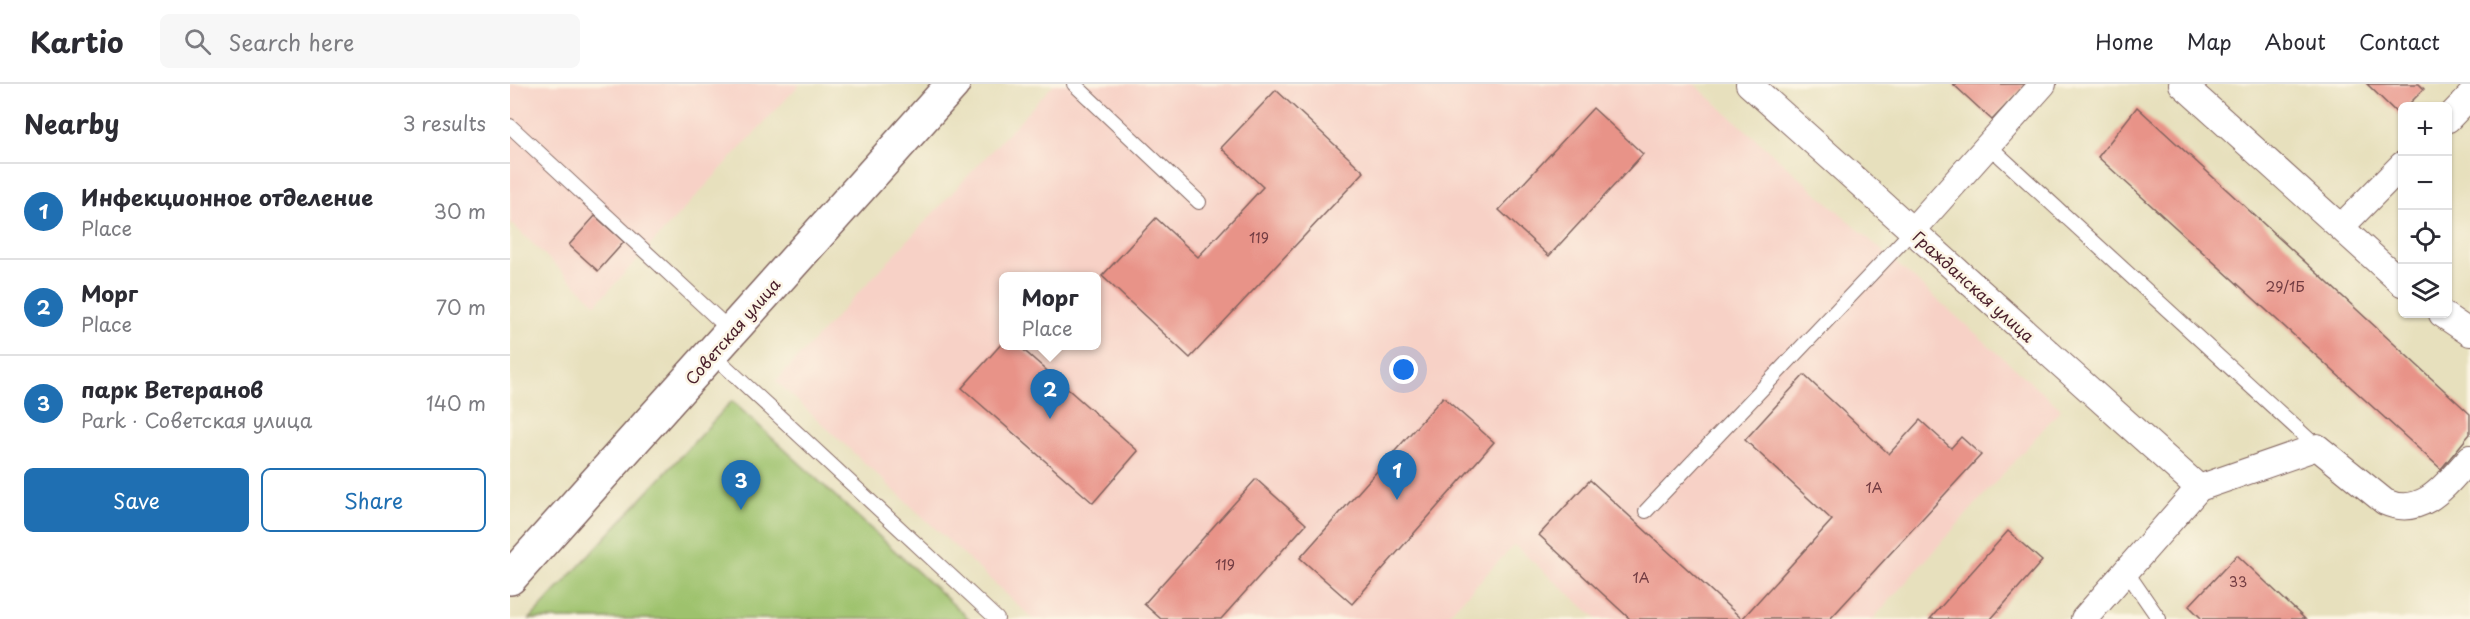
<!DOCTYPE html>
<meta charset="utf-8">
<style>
:root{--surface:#fff;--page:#f7f7f7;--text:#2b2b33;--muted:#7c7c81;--line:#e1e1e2;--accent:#1f6fb2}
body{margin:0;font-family:"Playpen Sans",sans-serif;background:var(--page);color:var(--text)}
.controls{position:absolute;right:18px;top:18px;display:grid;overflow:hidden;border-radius:9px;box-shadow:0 2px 4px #0004}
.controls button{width:54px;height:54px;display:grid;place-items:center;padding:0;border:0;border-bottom:2px solid var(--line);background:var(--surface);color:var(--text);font:30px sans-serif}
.you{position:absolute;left:894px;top:286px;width:21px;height:21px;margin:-15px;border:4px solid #fff;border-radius:50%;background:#1a73e8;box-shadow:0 0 0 9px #1a73e833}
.badge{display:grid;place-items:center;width:39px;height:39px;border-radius:50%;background:var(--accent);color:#fff;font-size:20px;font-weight:700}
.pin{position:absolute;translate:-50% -50px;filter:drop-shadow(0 2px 3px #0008)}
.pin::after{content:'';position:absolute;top:32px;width:21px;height:18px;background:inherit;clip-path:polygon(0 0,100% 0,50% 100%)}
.popup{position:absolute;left:489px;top:188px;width:102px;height:78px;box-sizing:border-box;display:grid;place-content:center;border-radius:9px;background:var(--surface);filter:drop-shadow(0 2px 4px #0005);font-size:20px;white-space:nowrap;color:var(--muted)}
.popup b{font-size:22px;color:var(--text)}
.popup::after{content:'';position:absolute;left:50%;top:100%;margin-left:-12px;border:12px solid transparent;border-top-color:var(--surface)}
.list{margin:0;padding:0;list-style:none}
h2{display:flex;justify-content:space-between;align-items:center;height:78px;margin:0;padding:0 24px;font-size:26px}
h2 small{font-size:20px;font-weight:400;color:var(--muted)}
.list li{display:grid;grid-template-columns:39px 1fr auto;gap:18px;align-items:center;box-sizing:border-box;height:96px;padding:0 24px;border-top:2px solid var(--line)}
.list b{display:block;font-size:22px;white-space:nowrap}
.list p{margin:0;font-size:20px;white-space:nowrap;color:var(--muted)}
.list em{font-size:20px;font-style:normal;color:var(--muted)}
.actions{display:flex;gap:12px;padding:18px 24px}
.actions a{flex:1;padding:14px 0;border:2px solid var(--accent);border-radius:9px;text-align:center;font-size:21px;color:var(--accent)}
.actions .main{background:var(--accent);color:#fff}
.icon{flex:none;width:33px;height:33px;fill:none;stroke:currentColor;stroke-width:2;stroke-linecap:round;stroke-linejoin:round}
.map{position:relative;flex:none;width:1960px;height:535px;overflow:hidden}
header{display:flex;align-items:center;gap:36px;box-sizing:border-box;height:84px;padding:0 30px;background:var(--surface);border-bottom:2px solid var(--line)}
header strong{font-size:28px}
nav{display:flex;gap:33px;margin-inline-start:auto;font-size:21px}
.search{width:420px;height:54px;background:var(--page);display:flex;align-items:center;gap:15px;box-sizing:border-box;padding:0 21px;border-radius:9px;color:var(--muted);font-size:22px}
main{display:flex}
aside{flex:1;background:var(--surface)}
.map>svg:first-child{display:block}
.built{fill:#f7d1c6;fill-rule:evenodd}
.green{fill:#9ec26d;stroke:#74704c;stroke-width:1.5}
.building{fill:#e89388}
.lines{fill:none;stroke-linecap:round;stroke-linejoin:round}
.service-casing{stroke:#81635e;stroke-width:16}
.minor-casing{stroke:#81635e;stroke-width:28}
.secondary-casing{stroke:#81635e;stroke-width:36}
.service{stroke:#fff;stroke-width:14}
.minor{stroke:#fff;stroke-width:26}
.secondary{stroke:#fff;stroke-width:33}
.labels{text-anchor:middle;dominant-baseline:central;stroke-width:5;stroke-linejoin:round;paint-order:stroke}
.number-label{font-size:14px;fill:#723c42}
.street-label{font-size:16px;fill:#4a1f2b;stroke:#fcf5e5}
</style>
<header>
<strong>Kartio</strong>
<div class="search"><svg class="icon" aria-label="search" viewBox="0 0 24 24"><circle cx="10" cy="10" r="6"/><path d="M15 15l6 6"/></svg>Search here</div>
<nav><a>Home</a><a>Map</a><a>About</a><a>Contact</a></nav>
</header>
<main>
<aside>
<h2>Nearby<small>3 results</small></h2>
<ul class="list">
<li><span class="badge">1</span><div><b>Инфекционное отделение</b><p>Place</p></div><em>30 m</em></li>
<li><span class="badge">2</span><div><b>Морг</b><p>Place</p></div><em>70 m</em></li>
<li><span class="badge">3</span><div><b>парк Ветеранов</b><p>Park · Советская улица</p></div><em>140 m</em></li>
</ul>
<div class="actions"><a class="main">Save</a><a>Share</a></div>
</aside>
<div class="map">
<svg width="1960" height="535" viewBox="0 0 1960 535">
<rect width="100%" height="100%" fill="#fcf5e5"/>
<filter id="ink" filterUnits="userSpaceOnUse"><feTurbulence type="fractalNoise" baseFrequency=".0167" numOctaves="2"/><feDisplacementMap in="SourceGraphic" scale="12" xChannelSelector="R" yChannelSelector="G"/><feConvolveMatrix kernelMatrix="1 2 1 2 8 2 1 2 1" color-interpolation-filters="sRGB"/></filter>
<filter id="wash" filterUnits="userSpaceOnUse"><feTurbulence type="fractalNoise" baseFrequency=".008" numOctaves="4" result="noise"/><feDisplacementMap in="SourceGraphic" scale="24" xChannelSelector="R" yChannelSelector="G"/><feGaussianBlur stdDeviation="1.35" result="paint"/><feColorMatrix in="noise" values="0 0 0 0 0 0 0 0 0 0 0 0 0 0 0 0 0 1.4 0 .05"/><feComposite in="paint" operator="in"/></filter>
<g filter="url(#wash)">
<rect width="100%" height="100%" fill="#e7e0bd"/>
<g class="built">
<polygon points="0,0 290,0 86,220 0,138"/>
<path d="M 544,0 L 1184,0 L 1551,325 L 1363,535 L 1087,535 L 1004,461 L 934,535 L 523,535 L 266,297 ZM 494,192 L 586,192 L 586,262 L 494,262 Z"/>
</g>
<polygon class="green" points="222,317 459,535 20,535"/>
<g id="blocks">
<g class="building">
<polygon points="1443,0 1516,0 1482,36"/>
<polygon points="1857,0 1909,0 1914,5 1897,22 1892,22 1892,27 1889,31"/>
<polygon points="766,6 854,88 680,274 592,192 646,134 688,173 753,103 711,64"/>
<polygon points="1627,23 1960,330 1960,350 1931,385 1588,73"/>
<polygon points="1083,24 1133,70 1039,172 989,126"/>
<polygon points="85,132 114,158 88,187 59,161"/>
<polygon points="494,257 494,262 509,262 628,367 583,419 452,304"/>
<polygon points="1294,291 1379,370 1410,336 1441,364 1451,353 1471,371 1320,535 1232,535 1322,436 1235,356"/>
<polygon points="933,313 984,358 842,520 790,474"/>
<polygon points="746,395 796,440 711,535 651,535 634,520"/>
<polygon points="1080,396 1232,535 1120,535 1029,451"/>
<polygon points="1498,447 1532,477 1481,535 1420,535"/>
<polygon points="1727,471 1795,535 1692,535 1679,522"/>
</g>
</g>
</g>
<g filter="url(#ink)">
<use href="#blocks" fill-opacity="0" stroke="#81635e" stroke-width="1.5"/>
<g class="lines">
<defs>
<g id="service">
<polyline points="564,0 689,118"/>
<polyline points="0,42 221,247"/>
<polyline points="1478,61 1807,363"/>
<polyline points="201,269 487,535"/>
<polyline points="1136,427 1402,147"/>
<polyline points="1616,487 1649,535"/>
</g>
<g id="minor">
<polyline points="1239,0 1689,404"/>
<polyline points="1672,0 1892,199"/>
<polyline points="1938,35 1960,12"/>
<polyline points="1831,143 1892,81"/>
<polyline points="1402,147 1533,0"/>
<polyline points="1932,230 1960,249"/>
<path d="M 1574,535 L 1689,404 L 1807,363 L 1875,418 C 1913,435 1937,399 1960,374"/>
</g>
<polyline id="secondary" points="0,494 443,0"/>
</defs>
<use href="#service" class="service-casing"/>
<use href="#minor" class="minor-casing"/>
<use href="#secondary" class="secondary-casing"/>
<use href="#service" class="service"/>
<use href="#minor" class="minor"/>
<use href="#secondary" class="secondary"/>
</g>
</g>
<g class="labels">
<g class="number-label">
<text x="749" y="153">119</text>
<text x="1775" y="202">29/1Б</text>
<text x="1364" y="403">1А</text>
<text x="715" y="480">119</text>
<text x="1131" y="493">1А</text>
<text x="1728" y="497">33</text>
</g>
<g class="street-label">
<text transform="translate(1464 202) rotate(42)">Гражданская улица</text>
<text transform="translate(222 247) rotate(-49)">Советская улица</text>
</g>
</g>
</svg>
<div class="controls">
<button>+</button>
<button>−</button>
<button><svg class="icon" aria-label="locate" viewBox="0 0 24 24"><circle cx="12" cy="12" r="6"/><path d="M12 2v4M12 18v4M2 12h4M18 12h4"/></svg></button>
<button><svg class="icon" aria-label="layers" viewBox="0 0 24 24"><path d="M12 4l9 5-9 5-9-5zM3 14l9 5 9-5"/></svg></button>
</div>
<div class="you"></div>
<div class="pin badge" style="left:887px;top:416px">1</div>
<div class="pin badge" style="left:540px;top:335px">2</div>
<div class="popup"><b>Морг</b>Place</div>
<div class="pin badge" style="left:231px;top:426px">3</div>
</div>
</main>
